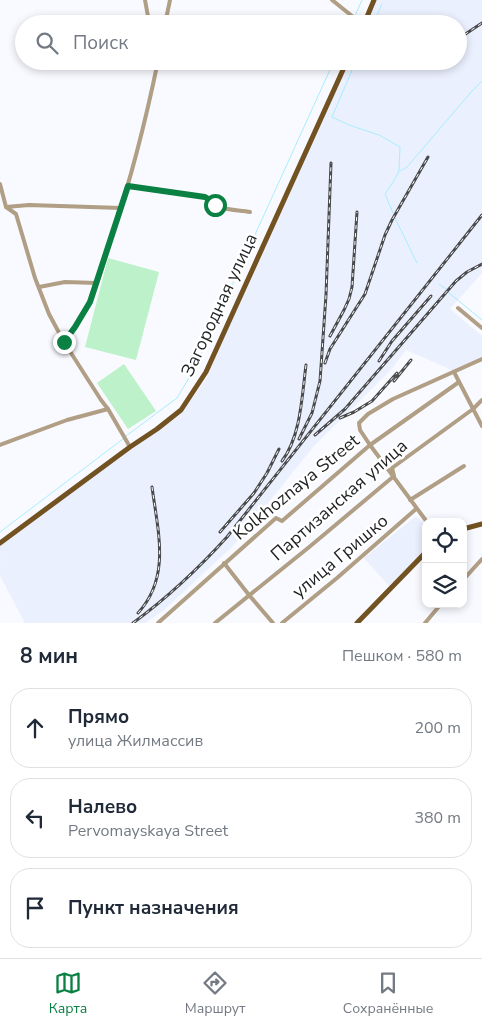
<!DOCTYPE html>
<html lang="ru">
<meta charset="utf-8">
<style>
:root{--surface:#fff;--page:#f2f2f3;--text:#1f2937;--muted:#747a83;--line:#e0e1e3;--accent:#0b8043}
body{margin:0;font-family:"Nunito Sans",sans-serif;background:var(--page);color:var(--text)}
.controls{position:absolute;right:15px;bottom:15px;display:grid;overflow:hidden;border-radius:10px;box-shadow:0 2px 8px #0003}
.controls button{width:45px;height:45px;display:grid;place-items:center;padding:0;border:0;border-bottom:1px solid var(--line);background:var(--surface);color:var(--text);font:25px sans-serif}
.stop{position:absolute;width:15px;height:15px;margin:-11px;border:4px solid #0b8043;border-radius:50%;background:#fff}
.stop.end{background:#0b8043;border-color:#fff;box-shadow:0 1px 5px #0008}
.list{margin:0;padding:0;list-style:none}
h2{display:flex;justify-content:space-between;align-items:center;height:65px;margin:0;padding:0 20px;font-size:21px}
h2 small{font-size:16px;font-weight:400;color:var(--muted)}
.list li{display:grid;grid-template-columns:32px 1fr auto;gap:15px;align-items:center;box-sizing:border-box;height:80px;margin:0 10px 10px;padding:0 10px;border:1px solid var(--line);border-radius:20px}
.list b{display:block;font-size:19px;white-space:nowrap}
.list p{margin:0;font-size:16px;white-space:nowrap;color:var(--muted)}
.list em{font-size:16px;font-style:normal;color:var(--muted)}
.icon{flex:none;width:28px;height:28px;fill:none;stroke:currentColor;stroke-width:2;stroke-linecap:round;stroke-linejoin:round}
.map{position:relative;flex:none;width:482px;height:623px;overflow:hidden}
.search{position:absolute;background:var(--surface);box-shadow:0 2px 8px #0003;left:15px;right:15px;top:15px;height:55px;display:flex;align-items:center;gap:12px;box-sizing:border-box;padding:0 18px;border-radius:28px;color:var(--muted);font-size:19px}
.sheet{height:335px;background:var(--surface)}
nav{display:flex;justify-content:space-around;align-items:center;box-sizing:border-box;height:70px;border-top:1px solid var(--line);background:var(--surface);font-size:14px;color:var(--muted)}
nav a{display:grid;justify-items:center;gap:2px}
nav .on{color:var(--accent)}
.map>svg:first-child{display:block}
.built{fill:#ebf0ff}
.green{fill:#bdf1ca}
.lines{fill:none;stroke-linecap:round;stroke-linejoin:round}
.stream{stroke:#a7eefb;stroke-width:1}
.minor{stroke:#b09e85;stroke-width:4}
.major{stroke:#715220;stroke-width:5}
.rail-casing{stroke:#494a4c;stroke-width:3}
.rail{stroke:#fff;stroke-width:1;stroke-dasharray:4;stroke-linecap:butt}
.route{stroke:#0b8043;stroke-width:6}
.labels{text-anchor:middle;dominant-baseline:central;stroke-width:5;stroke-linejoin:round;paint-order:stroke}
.street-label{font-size:18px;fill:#1f2022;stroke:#fff}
</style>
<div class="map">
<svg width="482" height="623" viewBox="0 0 482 623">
<rect width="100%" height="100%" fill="#f9faff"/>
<g class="built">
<polygon points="373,0 482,0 482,273 450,309 482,336 482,357 454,371 406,350 390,371 314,446 234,545 163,611 145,623 25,623 0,576 0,561 4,559 0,560 0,544 181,414 208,376 233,315 346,61 458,61 458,24 363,24"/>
<polygon points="415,517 419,518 426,526 426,550 389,586 364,558"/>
</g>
<g class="green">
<polygon points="108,258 159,272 136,360 85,347"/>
<polygon points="124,364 156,411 128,429 97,383"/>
</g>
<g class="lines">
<g class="stream">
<polyline points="355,16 362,0"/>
<polyline points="373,24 382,4"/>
<polyline points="356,61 332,117 349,125 379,135 400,147 399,171 395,179 385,194 393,213"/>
<polyline points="400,171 407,167 472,91 482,81"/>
<polyline points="395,218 417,263"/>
<polyline points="439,284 446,289"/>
<polyline points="448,292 482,320"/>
<polyline points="126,436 177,398 193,371 334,61"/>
<polyline points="0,532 123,439"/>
</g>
<g class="minor">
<polyline points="145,0 149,22"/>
<polyline points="332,0 362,24"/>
<polyline points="165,24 170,0"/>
<polyline points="0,184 6,207 16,214 35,278 49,314 64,342 101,400 108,409 130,447"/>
<path d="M 128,186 L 205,197 C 209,199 211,202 214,205 C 221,210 241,210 250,212"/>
<polyline points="6,207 29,205 121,208"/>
<polyline points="39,287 65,282 97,283"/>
<polyline points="458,308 482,328"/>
<path d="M 64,342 C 73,329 84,315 90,301 C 100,279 106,254 113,232 C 132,176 146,119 158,61"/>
<polyline points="454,372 482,426"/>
<polyline points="0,445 67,420 108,409"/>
<polyline points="410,500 464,466"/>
<polyline points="427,522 370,445 360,430 359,423 368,414 393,399 482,359"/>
<polyline points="224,563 249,595 273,623"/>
<polyline points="463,580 482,559"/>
<polyline points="158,623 276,518 282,521 370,445 459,382"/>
<polyline points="215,623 308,548 394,476 392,468 473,409 482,400"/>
<polyline points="282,623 337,578 416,509"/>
<polyline points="425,623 441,604"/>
</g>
<g class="major">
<polyline points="364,24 374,0"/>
<polyline points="463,529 482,524"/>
<polyline points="0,543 130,447 157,429 181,410 206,372 347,61"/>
<polyline points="357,623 426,552"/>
</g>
<defs>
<g id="rail">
<polyline points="458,39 482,23"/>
<polyline points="330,336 344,310 349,299 352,287 357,212"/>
<polyline points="379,361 392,341 431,296"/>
<polyline points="325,363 330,349 365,294 385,235 392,220 428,157"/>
<polyline points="394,381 411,360"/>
<polyline points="340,418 354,412 372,401 397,373"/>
<polyline points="315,435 345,409 456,281 467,272 482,264"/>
<polyline points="299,439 312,413 320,381 326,295 331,163"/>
<path d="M 282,461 C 301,436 302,395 306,365"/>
<polyline points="220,532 254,493 267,473 279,449"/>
<path d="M 138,613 C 171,577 158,532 152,487"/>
<path d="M 133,623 C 167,598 198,569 227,537 L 482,215"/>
</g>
</defs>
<use href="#rail" class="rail-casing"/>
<use href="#rail" class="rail"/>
</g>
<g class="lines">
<polyline class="route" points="64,342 75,327 90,302 128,186 205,197 210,200 215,205"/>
</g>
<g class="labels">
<g class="street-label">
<text transform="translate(219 305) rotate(-65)">Загородная улица</text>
<text transform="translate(296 487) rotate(-39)">Kolkhoznaya Street</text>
<text transform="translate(339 500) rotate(-41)">Партизанская улица</text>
<text transform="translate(340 556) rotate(-40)">улица Гришко</text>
</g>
</g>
</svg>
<div class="controls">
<button><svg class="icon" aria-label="locate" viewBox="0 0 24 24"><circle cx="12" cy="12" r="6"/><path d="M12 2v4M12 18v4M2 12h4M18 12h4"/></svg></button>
<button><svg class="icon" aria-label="layers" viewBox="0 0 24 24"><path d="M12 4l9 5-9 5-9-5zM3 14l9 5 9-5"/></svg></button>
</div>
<div class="stop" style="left:215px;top:205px"></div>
<div class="stop end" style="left:64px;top:342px"></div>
<div class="search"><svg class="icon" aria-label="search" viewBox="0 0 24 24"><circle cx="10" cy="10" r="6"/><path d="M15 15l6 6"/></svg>Поиск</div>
</div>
<section class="sheet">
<h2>8 мин<small>Пешком · 580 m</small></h2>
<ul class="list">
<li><svg class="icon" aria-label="ahead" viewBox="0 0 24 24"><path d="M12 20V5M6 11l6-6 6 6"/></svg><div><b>Прямо</b><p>улица Жилмассив</p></div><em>200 m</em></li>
<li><svg class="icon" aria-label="left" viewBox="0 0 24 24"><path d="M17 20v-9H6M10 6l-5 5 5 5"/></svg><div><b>Налево</b><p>Pervomayskaya Street</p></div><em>380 m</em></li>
<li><svg class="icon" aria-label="arrive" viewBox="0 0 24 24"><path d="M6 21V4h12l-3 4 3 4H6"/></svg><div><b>Пункт назначения</b></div></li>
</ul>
</section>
<nav>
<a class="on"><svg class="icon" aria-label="map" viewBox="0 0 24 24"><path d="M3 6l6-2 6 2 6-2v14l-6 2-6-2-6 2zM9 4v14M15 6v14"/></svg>Карта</a>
<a><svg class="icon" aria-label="directions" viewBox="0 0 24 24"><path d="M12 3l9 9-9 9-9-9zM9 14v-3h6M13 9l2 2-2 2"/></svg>Маршрут</a>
<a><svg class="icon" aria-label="saved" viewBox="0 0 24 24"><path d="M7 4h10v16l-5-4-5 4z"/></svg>Сохранённые</a>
</nav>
